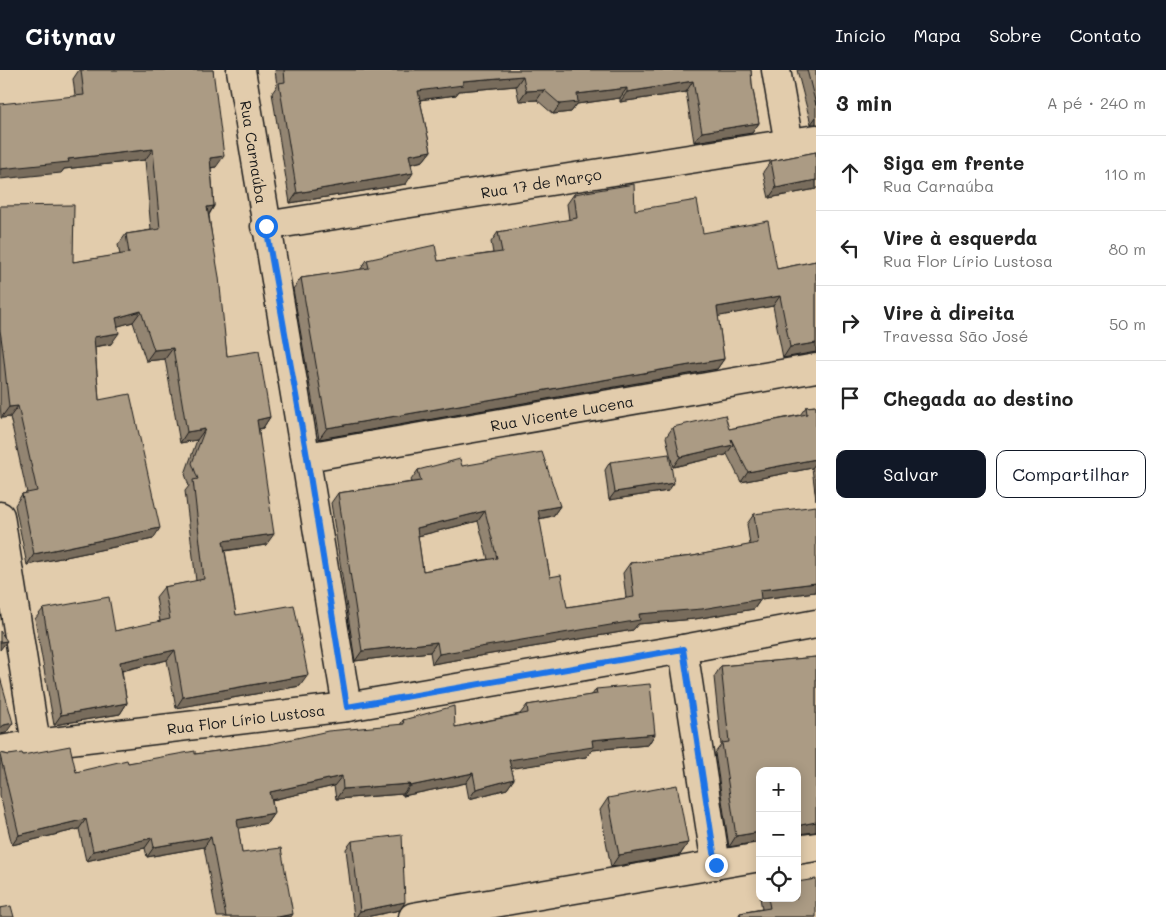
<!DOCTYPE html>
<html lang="pt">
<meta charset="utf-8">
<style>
:root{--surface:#fff;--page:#f6f6f6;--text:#222;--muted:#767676;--line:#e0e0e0;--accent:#111827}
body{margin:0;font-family:Mali,sans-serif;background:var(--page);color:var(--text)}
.controls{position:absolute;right:15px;bottom:15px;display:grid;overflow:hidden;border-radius:10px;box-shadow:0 2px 12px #0003}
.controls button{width:45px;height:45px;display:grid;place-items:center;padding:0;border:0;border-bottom:1px solid var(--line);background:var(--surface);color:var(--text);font:25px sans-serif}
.stop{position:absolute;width:15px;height:15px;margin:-11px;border:4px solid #1a73e8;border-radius:50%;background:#fff}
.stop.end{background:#1a73e8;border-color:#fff;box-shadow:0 1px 5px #0008}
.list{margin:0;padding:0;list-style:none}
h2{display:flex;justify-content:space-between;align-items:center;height:65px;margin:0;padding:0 20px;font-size:21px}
h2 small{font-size:16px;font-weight:400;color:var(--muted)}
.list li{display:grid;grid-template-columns:32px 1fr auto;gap:15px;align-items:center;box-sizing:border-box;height:75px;padding:0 20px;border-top:1px solid var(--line)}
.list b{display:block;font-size:19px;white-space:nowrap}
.list p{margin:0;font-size:16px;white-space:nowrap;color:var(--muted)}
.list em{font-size:16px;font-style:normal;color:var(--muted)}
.actions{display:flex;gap:10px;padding:15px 20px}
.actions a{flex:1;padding:11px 0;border:1px solid var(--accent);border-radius:10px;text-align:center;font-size:18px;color:var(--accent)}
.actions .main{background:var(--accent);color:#fff}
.icon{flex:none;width:28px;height:28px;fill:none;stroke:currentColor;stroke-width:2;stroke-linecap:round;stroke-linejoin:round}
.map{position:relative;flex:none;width:816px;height:847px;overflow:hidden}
header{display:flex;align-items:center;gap:30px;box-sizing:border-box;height:70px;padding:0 25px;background:var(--accent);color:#fff}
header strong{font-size:24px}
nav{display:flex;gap:28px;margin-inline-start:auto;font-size:18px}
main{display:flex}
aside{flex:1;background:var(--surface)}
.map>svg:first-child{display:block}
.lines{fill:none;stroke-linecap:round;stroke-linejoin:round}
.minor-casing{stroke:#1c1c1c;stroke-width:31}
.minor{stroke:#e2ccac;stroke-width:28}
.wall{fill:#938572;stroke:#1c1c1c;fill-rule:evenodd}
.shaded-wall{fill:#786c5c;stroke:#1c1c1c}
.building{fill:#ab9b84;stroke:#1c1c1c;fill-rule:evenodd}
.route{stroke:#1a73e8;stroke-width:6}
.labels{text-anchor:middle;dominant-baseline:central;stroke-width:4.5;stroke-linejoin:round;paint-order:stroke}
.street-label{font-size:15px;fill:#1c1c1c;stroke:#e2ccac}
</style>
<header>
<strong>Citynav</strong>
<nav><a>Início</a><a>Mapa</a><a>Sobre</a><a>Contato</a></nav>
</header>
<main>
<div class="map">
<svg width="816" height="847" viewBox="0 0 816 847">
<rect width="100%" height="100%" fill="#e2ccac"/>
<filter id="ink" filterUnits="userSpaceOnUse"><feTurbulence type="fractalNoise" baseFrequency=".02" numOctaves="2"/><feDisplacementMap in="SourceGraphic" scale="10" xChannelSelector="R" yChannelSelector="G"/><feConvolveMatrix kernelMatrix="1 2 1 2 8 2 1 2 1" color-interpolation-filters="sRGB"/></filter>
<g filter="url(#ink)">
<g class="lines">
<defs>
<g id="minor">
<polyline points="241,0 347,637"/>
<polyline points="776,0 789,74"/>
<polyline points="265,156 816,69"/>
<polyline points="307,387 816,298"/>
<polyline points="0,446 36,674"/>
<polyline points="683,579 716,795"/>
<polyline points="0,680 36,674 347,637 683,579 816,554"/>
<polyline points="797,780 816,777"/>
<polyline points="413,847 760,787"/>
</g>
</defs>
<use href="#minor" class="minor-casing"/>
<use href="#minor" class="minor"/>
</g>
<g class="wall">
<polygon points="79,0 213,0 216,97 211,98 214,136 209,145 227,286 270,347 263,358 259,359 266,475 225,481 236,545 300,616 176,638 167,590 122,601 127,633 120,644 54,655 35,549 43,539 115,561 160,552 156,527 164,517 196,511 185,421 189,416 185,404 197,370 180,373 165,289 146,291 133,252 118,256 111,274 95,277 99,330 153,469 27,495 15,435 22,424 27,423 10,347 1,348 0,333 0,136 73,192 120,185 118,175 126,164 151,160 145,90 64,99 61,103 75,25 73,9"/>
<polygon points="275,0 751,0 752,15 759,53 752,63 694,72 686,22 620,32 620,28 577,34 571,42 553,44 537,30 519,31 516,16 459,21 456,25 420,30 431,81 423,91 411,94 406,114 290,133 272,23 277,16"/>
<polygon points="797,0 816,0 816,54 811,54"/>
<polygon points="816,82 816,119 769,128 763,102 771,91"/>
<polygon points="574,124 635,140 703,163 777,199 816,191 816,282 783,288 773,236 718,246 724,289 717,299 319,369 293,219 301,208 360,200 367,190 438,191 493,183 491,172 498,162 569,150 567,134"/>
<polygon points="816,336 816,430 812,398 741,412 727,384 726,385 673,397 666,367 673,357 729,359 800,345 806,337"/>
<polygon points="610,392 674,413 668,421 609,430 605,400"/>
<path d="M 462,396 L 560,436 L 553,446 L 539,449 L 550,507 L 567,537 L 626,528 L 623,503 L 630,493 L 693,486 L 750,475 L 747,454 L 754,444 L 815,522 L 761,529 L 754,539 L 695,549 L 638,554 L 633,560 L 432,594 L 430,582 L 355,591 L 331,433 L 338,423 L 412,412 L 411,410 L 418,400 ZM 478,451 L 488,489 L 423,501 L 418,466 Z"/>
<polygon points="816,587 816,762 797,764 797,701 760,701 760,772 757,772 729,777 715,683 721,675 714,607 721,596"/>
<polygon points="596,619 655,664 648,675 592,680 586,687 511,698 514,709 507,719 469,729 466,713 403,726 403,724 336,729 334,716 272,730 274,743 267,753 238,758 242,783 291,847 217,847 204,777 147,787 145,778 86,791 79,759 12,775 0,725 0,683 9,685 23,685 76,702 128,693 270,674 400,655 403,650 455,657 520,644 527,635 592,625"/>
<polygon points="608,728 688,773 680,785 611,797 600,740"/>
<polygon points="352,771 400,840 366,847 354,847 346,779"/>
<polygon points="760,828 797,828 816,847 738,847 740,843 762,839"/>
</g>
<g class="shaded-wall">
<polygon points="523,6 516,16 459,21 456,25 411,31 418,21 463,11"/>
<polygon points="693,11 686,22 620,32 627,22"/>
<polygon points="627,18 620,28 577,34 571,42 553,44 560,34 577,24"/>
<polygon points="544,20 537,30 519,31 526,21"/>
<polygon points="816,47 816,54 811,54"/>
<polygon points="759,53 752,63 694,72 702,62"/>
<polygon points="153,79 145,90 64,99 61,103 0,109 0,99 68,89"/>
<polygon points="431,81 423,91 402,96 409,85"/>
<polygon points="224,86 216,97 202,99 210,88"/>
<polygon points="413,103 406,114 290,133 297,123"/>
<polygon points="816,110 816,119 769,128 776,118"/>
<polygon points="214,136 207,147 207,137"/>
<polygon points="780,226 773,236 710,248 717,237"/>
<polygon points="141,241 133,252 108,259 116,248"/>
<polygon points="119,263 111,274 87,278 94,267"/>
<polygon points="816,273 816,282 783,288 790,277"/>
<polygon points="173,278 165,289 146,291 154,280"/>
<polygon points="724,289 717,299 319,369 327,358"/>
<polygon points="18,336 10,347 1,348 9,337"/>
<polygon points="270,347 263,358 250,361 257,350"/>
<polygon points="205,359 197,370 180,373 187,362"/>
<polygon points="733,375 726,385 673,397 680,387"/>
<polygon points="816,389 816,393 812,398 741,412 748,402"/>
<polygon points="674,413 668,421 609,430 615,422"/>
<polygon points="560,436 553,446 531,450 538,440"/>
<polygon points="485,441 478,451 410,468 417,458"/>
<polygon points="160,458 153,469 27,495 34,484"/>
<polygon points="274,464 266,475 215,482 223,471"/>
<polygon points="816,513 815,522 761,529 754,539 695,549 638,554 633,560 432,594 439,584 760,520"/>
<polygon points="7,571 0,580 0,572"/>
<polygon points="437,572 430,582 355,591 362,581"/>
<polygon points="175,580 167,590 112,603 120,592"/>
<polygon points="308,605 300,616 176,638 183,627"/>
<polygon points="127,633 120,644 54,655 61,645"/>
<polygon points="13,653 6,663 0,664 0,658 4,655"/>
<polygon points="655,664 648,675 592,680 586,687 502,700 509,690 592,670"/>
<polygon points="473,703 466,713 403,726 410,716"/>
<polygon points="342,706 334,716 263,732 270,722"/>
<polygon points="514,709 507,719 469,729 476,719"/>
<polygon points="410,714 403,724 336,729 343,719"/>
<polygon points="274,743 267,753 230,760 237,750"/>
<polygon points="86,749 79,759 12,775 19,765"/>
<polygon points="816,752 816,762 797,764 797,757 801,755"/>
<polygon points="760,762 760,772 757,772 729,777 736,766"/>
<polygon points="211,767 204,777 147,787 154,777"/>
<polygon points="152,768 145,778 86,791 93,781"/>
<polygon points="688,773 680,785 611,797 619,785"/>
<polygon points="405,832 400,840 366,847 356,847 360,841"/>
<polygon points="293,844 291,847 278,847"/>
</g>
<g class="building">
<polygon points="81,0 213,0 224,86 210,88 214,136 207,137 219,207 227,286 259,281 270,347 257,350 274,464 223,471 236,545 294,535 308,605 183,627 175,580 120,592 127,633 61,645 43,539 109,527 115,561 170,549 164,517 204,509 193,410 198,409 192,393 205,359 187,362 173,278 154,280 141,241 116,248 119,263 94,267 99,330 130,324 160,458 34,484 22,424 37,421 18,336 9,337 3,281 0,260 0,136 74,135 73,192 129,183 126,164 160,159 153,79 68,89 69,92 0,99 0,34 84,25"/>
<polygon points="284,0 751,0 752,15 759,53 702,62 693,11 627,22 627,18 577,24 578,32 560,34 544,20 526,21 523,6 463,11 463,15 418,21 431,81 409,85 413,103 297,123 279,13 285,12"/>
<polygon points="807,0 816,0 816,35"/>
<polygon points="816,82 816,110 776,118 771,91"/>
<polygon points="634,114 635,140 697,130 703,163 768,151 777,199 816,191 816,273 790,277 780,226 717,237 724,289 327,358 301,208 369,198 367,190 435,175 438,191 502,182 498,162 577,148 574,124"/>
<polygon points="816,336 816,389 748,402 731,369 733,375 680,387 673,357 725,345 729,359 807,344 806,337"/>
<path d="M 542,382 L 560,436 L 538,440 L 550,507 L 561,505 L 567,537 L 634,527 L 630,493 L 693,486 L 758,473 L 754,444 L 816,436 L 816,513 L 760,520 L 761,529 L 702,539 L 639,544 L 640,550 L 439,584 L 437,572 L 362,581 L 338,423 L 421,411 L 418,400 L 460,389 L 462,396 ZM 485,441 L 497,488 L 423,501 L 417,458 Z"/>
<polygon points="669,384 674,413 615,422 610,392"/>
<polygon points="0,561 7,571 0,572"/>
<polygon points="816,587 816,752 801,755 797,757 797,701 760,701 760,762 736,766 722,673 729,672 721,596"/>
<polygon points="0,607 13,653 4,655 0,658"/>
<polygon points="650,614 655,664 592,670 593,677 509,690 514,709 476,719 473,703 410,716 410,714 343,719 342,706 270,722 274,743 237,750 242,783 281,778 293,844 278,847 226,847 211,767 154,777 152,768 93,781 86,749 19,765 0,685 0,683 9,685 22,683 23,685 70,676 76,702 127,690 128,693 195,681 195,684 270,674 328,661 404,654 403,650 454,636 455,657 528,643 527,635 597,624 596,619"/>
<polygon points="677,715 688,773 619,785 608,728"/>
<polygon points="402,765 405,832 360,841 352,771"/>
<polygon points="816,809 816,847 741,847 740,843 770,838 768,828 797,828 797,812"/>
<polygon points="11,836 14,847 0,847 0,838"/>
</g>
</g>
<g class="lines" filter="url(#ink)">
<polyline class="route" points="266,156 307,387 347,637 683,579 716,795"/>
</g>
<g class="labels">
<g class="street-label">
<text transform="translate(254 82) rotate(81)">Rua Carnaúba</text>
<text transform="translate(541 113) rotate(-9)">Rua 17 de Março</text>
<text transform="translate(562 343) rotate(-10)">Rua Vicente Lucena</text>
<text transform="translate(246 649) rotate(-7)">Rua Flor Lírio Lustosa</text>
</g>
</g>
</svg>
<div class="controls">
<button>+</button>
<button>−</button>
<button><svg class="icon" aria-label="locate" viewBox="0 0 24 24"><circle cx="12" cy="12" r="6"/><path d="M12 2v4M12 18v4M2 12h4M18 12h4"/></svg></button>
</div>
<div class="stop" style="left:266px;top:156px"></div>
<div class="stop end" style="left:716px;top:795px"></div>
</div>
<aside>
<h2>3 min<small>A pé · 240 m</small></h2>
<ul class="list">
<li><svg class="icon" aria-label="ahead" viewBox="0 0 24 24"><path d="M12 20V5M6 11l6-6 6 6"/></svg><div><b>Siga em frente</b><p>Rua Carnaúba</p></div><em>110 m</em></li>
<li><svg class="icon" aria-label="left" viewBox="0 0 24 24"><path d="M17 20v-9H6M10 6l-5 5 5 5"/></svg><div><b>Vire à esquerda</b><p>Rua Flor Lírio Lustosa</p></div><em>80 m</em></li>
<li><svg class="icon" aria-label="right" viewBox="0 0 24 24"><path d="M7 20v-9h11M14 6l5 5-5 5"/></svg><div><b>Vire à direita</b><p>Travessa São José</p></div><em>50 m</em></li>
<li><svg class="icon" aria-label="arrive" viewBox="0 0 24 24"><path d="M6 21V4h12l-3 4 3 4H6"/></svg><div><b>Chegada ao destino</b></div></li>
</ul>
<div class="actions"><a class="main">Salvar</a><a>Compartilhar</a></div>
</aside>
</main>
